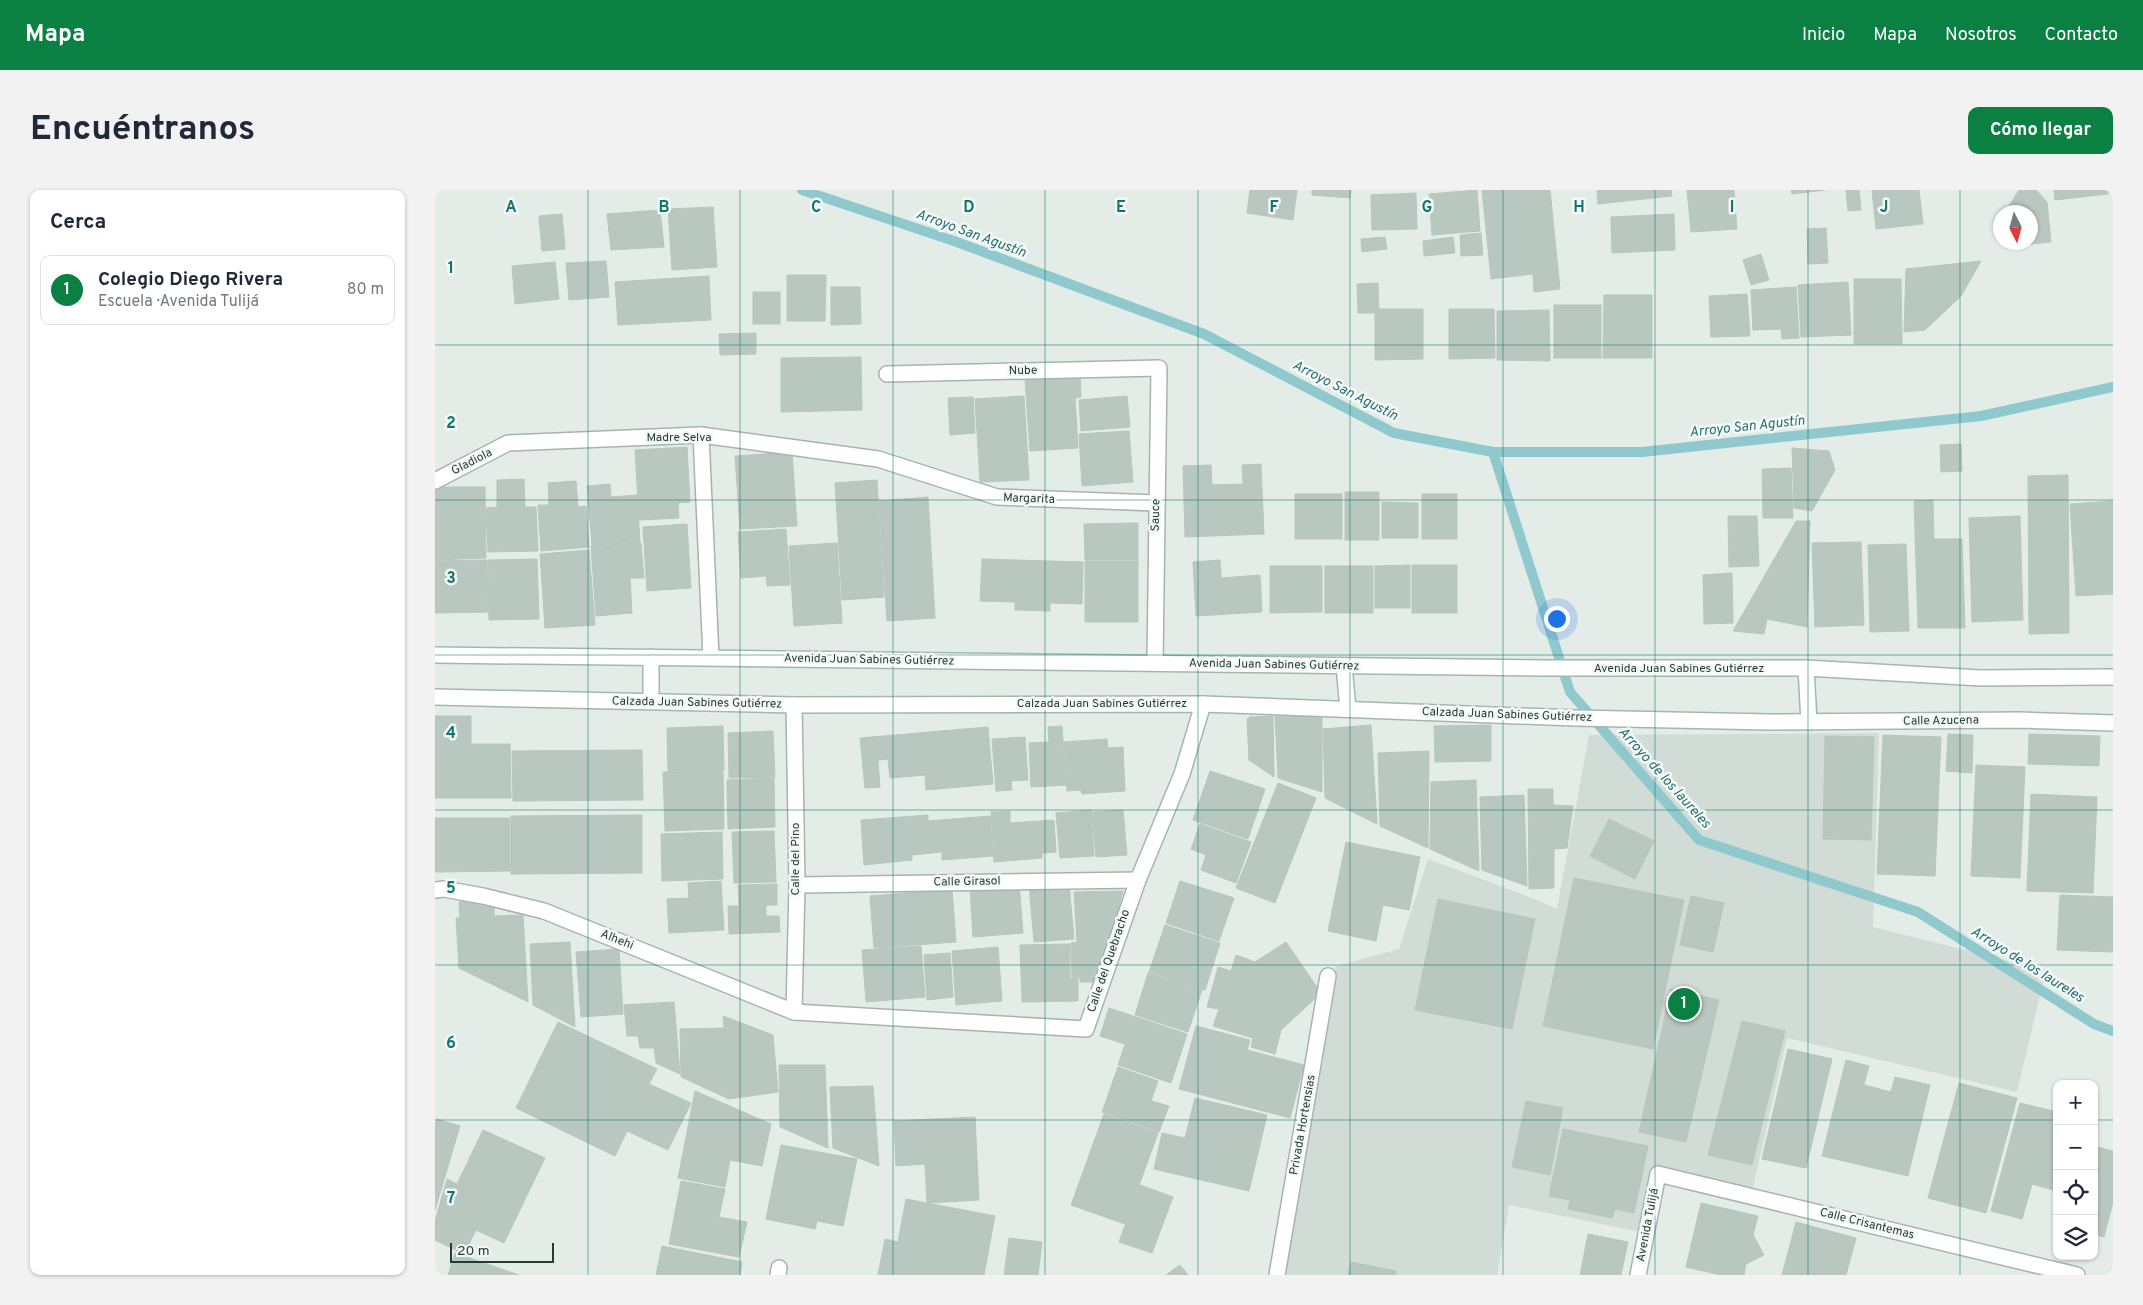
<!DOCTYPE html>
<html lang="es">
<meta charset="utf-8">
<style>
:root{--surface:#fff;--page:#f2f2f3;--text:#1f2937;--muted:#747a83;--line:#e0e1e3;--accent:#0b8043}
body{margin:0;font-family:Overpass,sans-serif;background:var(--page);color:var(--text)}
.controls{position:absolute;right:15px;bottom:15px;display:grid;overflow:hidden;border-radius:10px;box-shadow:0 1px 4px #0004}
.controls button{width:45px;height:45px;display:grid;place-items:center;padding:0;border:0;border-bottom:1px solid var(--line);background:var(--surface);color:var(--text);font:25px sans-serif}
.compass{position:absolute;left:1558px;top:15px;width:45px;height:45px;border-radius:50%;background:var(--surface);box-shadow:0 1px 4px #0004;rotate:174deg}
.scale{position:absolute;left:15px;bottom:12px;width:104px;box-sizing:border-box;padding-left:5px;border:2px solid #243d34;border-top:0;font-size:14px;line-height:18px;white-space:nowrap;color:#243d34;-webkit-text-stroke:4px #f4f9f6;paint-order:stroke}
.you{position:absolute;left:1121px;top:428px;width:18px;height:18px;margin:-12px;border:4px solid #fff;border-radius:50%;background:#1a73e8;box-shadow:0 0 0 8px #1a73e833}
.badge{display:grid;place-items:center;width:32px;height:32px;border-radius:50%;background:var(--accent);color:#fff;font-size:16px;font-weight:700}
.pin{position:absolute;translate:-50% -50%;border:2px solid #fff;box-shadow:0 1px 5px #0006}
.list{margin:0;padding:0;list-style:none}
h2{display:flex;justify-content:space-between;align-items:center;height:65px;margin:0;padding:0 20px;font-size:21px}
h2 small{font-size:16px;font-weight:400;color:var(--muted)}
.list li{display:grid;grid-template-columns:32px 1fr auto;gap:15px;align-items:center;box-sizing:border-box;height:70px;margin:0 10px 10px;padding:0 10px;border:1px solid var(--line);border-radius:10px}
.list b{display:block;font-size:19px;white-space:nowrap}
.list p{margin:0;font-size:16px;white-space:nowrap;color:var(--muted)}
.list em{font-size:16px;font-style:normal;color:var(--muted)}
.icon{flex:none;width:28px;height:28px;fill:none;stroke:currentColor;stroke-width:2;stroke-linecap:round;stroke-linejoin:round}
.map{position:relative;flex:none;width:1678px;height:1085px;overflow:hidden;border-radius:10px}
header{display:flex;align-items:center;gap:30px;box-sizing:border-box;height:70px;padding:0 25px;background:var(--accent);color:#fff}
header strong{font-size:24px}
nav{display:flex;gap:28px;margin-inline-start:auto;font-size:18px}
.intro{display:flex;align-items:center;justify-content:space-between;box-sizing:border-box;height:120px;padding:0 30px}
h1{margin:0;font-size:35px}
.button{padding:12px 22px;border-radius:10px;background:var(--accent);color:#fff;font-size:18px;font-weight:700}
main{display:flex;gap:30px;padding:0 30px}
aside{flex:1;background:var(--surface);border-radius:10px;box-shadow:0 1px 4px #0004}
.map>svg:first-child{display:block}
.built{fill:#d2dcd7}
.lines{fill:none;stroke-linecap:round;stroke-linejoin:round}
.stream{stroke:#90c9cd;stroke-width:10}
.building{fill:#b9c7c1;stroke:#b7c6be}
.street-casing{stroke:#a7b4ae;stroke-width:18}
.secondary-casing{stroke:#a3b7af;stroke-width:18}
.street{stroke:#fff;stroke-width:15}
.secondary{stroke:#fff;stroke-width:15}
.grid{fill:none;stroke:#0f766e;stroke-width:1;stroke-opacity:0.55}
.labels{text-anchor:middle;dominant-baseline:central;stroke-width:5;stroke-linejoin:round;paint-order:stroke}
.street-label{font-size:12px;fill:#243d34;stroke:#f4f9f6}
.water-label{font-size:14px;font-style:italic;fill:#226e75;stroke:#f4f9f6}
.grid-label{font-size:16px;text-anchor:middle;font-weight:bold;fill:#0f766e;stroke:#f4f9f6;stroke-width:5;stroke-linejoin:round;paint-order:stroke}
</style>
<header>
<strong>Mapa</strong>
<nav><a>Inicio</a><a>Mapa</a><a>Nosotros</a><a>Contacto</a></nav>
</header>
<div class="intro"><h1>Encuéntranos</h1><a class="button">Cómo llegar</a></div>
<main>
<aside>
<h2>Cerca<small></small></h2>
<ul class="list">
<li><span class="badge">1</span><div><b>Colegio Diego Rivera</b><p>Escuela · Avenida Tulijá</p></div><em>80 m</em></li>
</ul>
</aside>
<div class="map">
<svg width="1678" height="1085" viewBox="0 0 1678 1085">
<rect width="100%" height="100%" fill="#e4ece8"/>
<polygon class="built" points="1444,543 1438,737 1611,780 1582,902 1352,848 1316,1006 1223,984 1210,1043 1074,1015 1062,1085 846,1085 901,776 964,759 993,669 1087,704 1122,719 1154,545"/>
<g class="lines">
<g class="stream">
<polyline points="367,0 519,51 769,144 959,243 1058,262 1207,262 1546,226 1678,197"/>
<polyline points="1058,262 1135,502 1264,650 1483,722 1659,834 1678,841"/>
</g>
</g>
<g class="building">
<polygon points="815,0 862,0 858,30 812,23"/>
<polygon points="877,0 916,0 915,8 877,5"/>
<polygon points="1042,0 1045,41 997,45 994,4"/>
<polygon points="1047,0 1115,0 1125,99 1099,102 1098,84 1056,89"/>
<polygon points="1162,0 1236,0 1237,6 1163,14"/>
<polygon points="1252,0 1299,0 1302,39 1256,42"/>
<polygon points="1356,0 1390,0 1357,4"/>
<polygon points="1411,0 1424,0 1426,20 1413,21"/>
<polygon points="1437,0 1484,0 1488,34 1441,39"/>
<polygon points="1584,0 1601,0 1612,12 1616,52 1579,56 1578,52 1596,52 1596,22 1575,22 1574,16"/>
<polygon points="1619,0 1673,0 1673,4 1620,10"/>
<polygon points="981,3 982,39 937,40 936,5"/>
<polygon points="278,17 282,77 237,80 233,19"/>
<polygon points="225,20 229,57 176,60 172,24"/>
<polygon points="127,24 130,59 107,61 104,26"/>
<polygon points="1239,24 1240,60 1177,63 1176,27"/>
<polygon points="1391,38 1393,73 1373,74 1372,39"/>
<polygon points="1046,43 1048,65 1026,66 1025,45"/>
<polygon points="950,47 952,59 927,62 926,49"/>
<polygon points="1018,47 1020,63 989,66 988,51"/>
<polygon points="1326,64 1334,90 1316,95 1308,70"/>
<polygon points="171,71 174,107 134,110 131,73"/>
<polygon points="1546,71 1526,106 1490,140 1469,142 1471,79"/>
<polygon points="120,72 124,109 80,114 77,76"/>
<polygon points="352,85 391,85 390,131 352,131"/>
<polygon points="274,86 276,130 183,135 180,92"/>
<polygon points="1419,89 1466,89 1467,154 1419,154"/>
<polygon points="1413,92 1416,145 1366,147 1363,95"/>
<polygon points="943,93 944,123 923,123 922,94"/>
<polygon points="396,97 425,97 426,134 396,135"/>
<polygon points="1361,97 1364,148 1347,149 1346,139 1318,140 1316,100"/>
<rect x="318" y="102" width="27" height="32"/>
<polygon points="1312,104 1315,146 1276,147 1274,106"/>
<polygon points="1169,105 1217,105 1217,168 1168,168"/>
<rect x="1119" y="115" width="47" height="53"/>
<polygon points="940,119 988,119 988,169 940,170"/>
<polygon points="1014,119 1059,119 1060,168 1014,169"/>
<polygon points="1114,120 1115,171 1062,170 1062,121"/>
<polygon points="321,143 321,164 285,165 284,144"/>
<polygon points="426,167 427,220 346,222 346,168"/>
<polygon points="645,185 646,207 640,208 643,258 595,261 590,189"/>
<polygon points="589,206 594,290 545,292 540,209"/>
<polygon points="692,206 695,237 646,241 644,210"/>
<polygon points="538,207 540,243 515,245 513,208"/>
<polygon points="694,241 698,292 647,296 644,244"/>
<polygon points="1526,254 1527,281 1506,282 1505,255"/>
<polygon points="252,257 255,312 243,313 244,328 204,330 200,260"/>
<polygon points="1357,258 1394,261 1400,280 1377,321 1359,318"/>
<polygon points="357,262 362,336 305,339 300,266"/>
<polygon points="826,274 829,344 750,347 748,276 776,275 777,295 808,294 807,275"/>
<polygon points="1356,278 1358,328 1328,328 1327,279"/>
<polygon points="1633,285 1634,443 1594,444 1593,286"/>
<polygon points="89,289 90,317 101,317 103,361 53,362 51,318 62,317 62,290"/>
<polygon points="442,290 449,407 407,410 400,293"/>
<polygon points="141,291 143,317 151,316 154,357 106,361 103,315 114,315 113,293"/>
<polygon points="175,294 176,307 202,305 205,352 157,355 152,296"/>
<polygon points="0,297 50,297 51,368 0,370"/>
<rect x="910" y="302" width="34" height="48"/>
<rect x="860" y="304" width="47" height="45"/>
<rect x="987" y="304" width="35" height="45"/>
<polygon points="493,307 500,428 452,431 444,311"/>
<polygon points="1498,310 1499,349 1527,349 1530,438 1483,438 1479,311"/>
<polygon points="1678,311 1678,404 1641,406 1635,314"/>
<polygon points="947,312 983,313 983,348 947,348"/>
<polygon points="1293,326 1322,326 1324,376 1294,377"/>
<polygon points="1585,326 1588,430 1537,432 1534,328"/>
<polygon points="1361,331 1375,331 1372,437 1332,429 1329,444 1298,441"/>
<polygon points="703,333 703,370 650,370 649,334"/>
<polygon points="252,334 256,398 212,401 208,337"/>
<polygon points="351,339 355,395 332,396 331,386 306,388 303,342"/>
<polygon points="1426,352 1429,435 1380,437 1377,353"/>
<polygon points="206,353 209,388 195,388 197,423 161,426 156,356"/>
<polygon points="402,353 407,433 359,436 354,356"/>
<polygon points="1471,354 1474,441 1435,442 1433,355"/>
<polygon points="154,360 160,435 110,438 105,364"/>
<polygon points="102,369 104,429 54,430 53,370"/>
<polygon points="547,369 648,372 647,414 615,413 615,421 580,420 580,412 545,411"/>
<polygon points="52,370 53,422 0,423 0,371"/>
<polygon points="785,370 786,388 825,385 827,422 761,426 758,372"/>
<rect x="650" y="371" width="53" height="61"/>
<polygon points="975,375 975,418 940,418 940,376"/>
<rect x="977" y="375" width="45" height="48"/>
<polygon points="835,376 887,376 887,422 835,423"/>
<rect x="890" y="376" width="48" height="47"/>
<polygon points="1297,383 1298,433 1269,434 1268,385"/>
<polygon points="0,526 36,526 36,554 75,554 76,608 0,608"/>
<polygon points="838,526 839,586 815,568 814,527"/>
<polygon points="840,526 887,526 887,602 843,588"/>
<polygon points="837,527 839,587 814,570 812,529"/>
<polygon points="936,535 942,634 890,608 888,539"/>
<polygon points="1056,535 1056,571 1000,572 999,536"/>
<polygon points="288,536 289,580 233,581 232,538"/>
<polygon points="627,536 631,595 596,597 594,553 614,552 613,537"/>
<polygon points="553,537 558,594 491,600 490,585 455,588 453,569 443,570 445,597 430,598 425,548"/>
<polygon points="338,541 340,587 294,588 293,543"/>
<polygon points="1513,544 1538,545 1537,583 1511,581"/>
<polygon points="1594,544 1665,546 1664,576 1593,574"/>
<polygon points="1448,545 1506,547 1500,686 1442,684"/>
<polygon points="1390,546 1439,547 1436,650 1388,649"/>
<polygon points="590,547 593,590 576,591 577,600 561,601 557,549"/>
<polygon points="672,549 673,558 688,557 690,601 647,604 646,600 632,601 629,552"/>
<polygon points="207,560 208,610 78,611 77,561"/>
<polygon points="994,561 993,658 945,636 943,563"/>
<polygon points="1541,575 1590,577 1585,688 1536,686"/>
<polygon points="288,581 289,639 230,641 228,582"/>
<polygon points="775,581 830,599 813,649 758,630"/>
<polygon points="339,588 340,637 293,639 292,590"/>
<polygon points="1041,590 1044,681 995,659 996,592"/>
<polygon points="843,593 881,608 840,713 801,698"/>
<polygon points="1093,599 1118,599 1118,615 1138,616 1132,658 1119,659 1119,698 1094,699"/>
<polygon points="1596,604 1662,607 1658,703 1592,701"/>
<polygon points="1089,605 1092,696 1047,680 1045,607"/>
<polygon points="656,620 659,666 625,668 621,623"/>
<polygon points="688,620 692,665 661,667 657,622"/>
<polygon points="575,621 575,633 619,630 621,662 607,663 607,668 559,672 556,622"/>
<polygon points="207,625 207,683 76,684 76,626"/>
<polygon points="493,625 493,631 555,626 558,666 507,670 507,662 477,665 477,670 429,675 426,630"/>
<polygon points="0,628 75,628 75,681 0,682"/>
<polygon points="1174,629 1219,651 1200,689 1155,666"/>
<polygon points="765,634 816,652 801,693 766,680 771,665 756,659"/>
<polygon points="339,641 341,692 299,693 297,642"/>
<polygon points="287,642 288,689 227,691 226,644"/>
<polygon points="911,652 985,667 974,720 948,715 941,751 893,741"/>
<polygon points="1139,688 1249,710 1218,859 1108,836"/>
<polygon points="286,691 289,740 234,743 232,709 254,708 253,693"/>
<polygon points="745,691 799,708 784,751 731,733"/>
<polygon points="584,693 588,743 538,747 535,697"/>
<polygon points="634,693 639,749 599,752 594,696"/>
<polygon points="342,694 342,715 331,715 331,726 344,726 345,742 294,744 293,716 304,716 303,695"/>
<polygon points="517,699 521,752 439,758 435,706"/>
<polygon points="688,701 663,792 645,792 645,787 637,787 636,753 642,752 639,702"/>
<polygon points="1625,705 1678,707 1678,762 1622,760"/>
<polygon points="1256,706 1289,713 1278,762 1245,755"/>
<polygon points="1003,709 1100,729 1077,839 980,820"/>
<polygon points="59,710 59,726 88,725 93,812 24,778 21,728 25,728 24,712"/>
<polygon points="730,735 785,753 770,800 714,782"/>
<polygon points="135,752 140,837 98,815 95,754"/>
<polygon points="851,752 886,803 846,840 840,864 816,857 818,848 778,836 784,819 772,817 783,777 796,781 801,765 820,772"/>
<polygon points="635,754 635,788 643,788 643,811 587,812 585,755"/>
<polygon points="486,756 490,807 431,812 427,760"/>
<polygon points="563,757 567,811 521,815 517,761"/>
<polygon points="184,759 188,824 146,827 141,762"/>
<polygon points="515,763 518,807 492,810 489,765"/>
<polygon points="713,783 767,800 753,842 700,825"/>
<polygon points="1236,799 1284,810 1251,952 1204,942"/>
<polygon points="239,812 245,884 221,873 219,858 205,858 203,846 192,846 189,815"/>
<polygon points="674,818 752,844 736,893 683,875 690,854 665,846"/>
<polygon points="288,826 338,845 343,902 294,909 246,887 245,839 289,838"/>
<polygon points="1307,831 1350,841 1317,975 1273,965"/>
<polygon points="123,832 222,879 214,894 256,913 233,960 192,941 180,966 81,918"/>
<polygon points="761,836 815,850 812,860 869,875 855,928 744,899"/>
<polygon points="1353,859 1397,869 1371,978 1327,969"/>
<polygon points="1411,870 1434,876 1429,895 1456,902 1460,887 1495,895 1473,986 1387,966"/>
<polygon points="344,875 390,875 393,958 345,937"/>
<polygon points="683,877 723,891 716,911 734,916 724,942 667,922"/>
<polygon points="1524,893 1582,908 1551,1023 1493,1008"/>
<polygon points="438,896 444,976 398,958 395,897"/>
<polygon points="260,901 336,934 327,976 295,970 290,997 243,988"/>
<polygon points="760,908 832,925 814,1001 719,979 727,943 750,948"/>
<polygon points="1091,911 1128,918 1115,985 1077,977"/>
<polygon points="1585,913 1622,922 1622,1001 1597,994 1587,1029 1556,1021"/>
<polygon points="669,924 723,943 690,1034 636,1015"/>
<polygon points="540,927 544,1010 492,1013 490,974 461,976 459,931"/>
<polygon points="2,929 25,936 0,1020 0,935"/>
<polygon points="1128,939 1213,956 1199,1023 1180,1019 1177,1028 1133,1019 1135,1010 1114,1006"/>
<polygon points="48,940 110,968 69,1053 41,1040 29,1064 0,1050 0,1031 12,989 22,994"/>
<polygon points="346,955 422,969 408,1036 382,1031 380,1039 331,1029"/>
<polygon points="1659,956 1678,961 1678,1012 1669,1047 1659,1044"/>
<polygon points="246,991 290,999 284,1027 312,1032 304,1067 234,1054"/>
<polygon points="705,995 738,1007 717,1063 684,1052"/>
<polygon points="471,1009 560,1026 549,1085 443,1085 450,1049 463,1052"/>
<polygon points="1266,1013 1323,1026 1318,1045 1329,1065 1311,1074 1309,1085 1286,1085 1251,1077"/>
<polygon points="1361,1032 1421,1048 1411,1085 1347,1085"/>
<polygon points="1153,1044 1193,1052 1186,1085 1145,1085"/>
<polygon points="574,1048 607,1052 603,1085 569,1085"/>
<polygon points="227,1056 307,1072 305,1085 221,1085"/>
<polygon points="20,1063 84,1085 13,1085"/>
<polygon points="916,1072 961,1081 961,1085 913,1085"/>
<polygon points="745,1075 753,1085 731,1085"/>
</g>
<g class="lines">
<defs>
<g id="street">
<polyline points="452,184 724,178 720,473"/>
<polyline points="266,245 276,467"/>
<polyline points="0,291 73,253 266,245 443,269 562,307 721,313"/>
<polyline points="362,695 703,690"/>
<polyline points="0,700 9,699 48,706 109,721 359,822 651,839 703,690 747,584 768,514"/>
<polyline points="359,822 362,695 359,515"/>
<polyline points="343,1085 344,1078"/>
<polyline points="842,1085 893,786"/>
<polyline points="1203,1085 1223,984 1642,1085"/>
</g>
<g id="secondary">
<polyline points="0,465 1109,478 1371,478 1546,488 1678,487"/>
<polyline points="909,476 913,519"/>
<polyline points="1371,478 1374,532"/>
<polyline points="0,507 359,515 768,514 1140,528 1334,532 1584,530 1678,533"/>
<polyline points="216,511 216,467"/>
</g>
</defs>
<use href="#street" class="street-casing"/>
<use href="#secondary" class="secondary-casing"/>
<use href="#street" class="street"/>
<use href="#secondary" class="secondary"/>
</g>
<path class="grid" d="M 153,0 L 153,1085M 305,0 L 305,1085M 458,0 L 458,1085M 610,0 L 610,1085M 763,0 L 763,1085M 915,0 L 915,1085M 1068,0 L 1068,1085M 1220,0 L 1220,1085M 1373,0 L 1373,1085M 1525,0 L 1525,1085M 0,155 L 1678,155M 0,310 L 1678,310M 0,465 L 1678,465M 0,620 L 1678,620M 0,775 L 1678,775M 0,930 L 1622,930M 1659,930 L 1678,930"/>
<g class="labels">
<g class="street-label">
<text transform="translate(588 181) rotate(-1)">Nube</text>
<text x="244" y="248">Madre Selva</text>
<text transform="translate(37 272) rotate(-27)">Gladiola</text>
<text transform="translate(594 309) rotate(2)">Margarita</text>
<text transform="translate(721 325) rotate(-89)">Sauce</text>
<text transform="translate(434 470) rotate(1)">Avenida Juan Sabines Gutiérrez</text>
<text transform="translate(839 475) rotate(1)">Avenida Juan Sabines Gutiérrez</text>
<text x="1244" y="479">Avenida Juan Sabines Gutiérrez</text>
<text transform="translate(262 513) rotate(1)">Calzada Juan Sabines Gutiérrez</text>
<text x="667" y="514">Calzada Juan Sabines Gutiérrez</text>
<text transform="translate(1072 525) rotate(2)">Calzada Juan Sabines Gutiérrez</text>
<text transform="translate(1506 531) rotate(-1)">Calle Azucena</text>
<text transform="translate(361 669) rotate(-90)">Calle del Pino</text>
<text transform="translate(532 692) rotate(-1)">Calle Girasol</text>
<text transform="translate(182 750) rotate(22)">Alhehi</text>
<text transform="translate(674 771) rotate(-71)">Calle del Quebracho</text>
<text transform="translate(868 935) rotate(-80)">Privada Hortensias</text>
<text transform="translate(1432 1034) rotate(14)">Calle Crisantemas</text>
<text transform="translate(1213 1035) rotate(-79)">Avenida Tulijá</text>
</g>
<g class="water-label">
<text transform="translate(536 44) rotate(20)">Arroyo San Agustín</text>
<text transform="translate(910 201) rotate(27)">Arroyo San Agustín</text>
<text transform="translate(1312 237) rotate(-6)">Arroyo San Agustín</text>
<text transform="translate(1229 588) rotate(48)">Arroyo de los laureles</text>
<text transform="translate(1592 775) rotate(32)">Arroyo de los laureles</text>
</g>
</g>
<g class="grid-label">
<text x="76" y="22">A</text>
<text x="229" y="22">B</text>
<text x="381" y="22">C</text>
<text x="534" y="22">D</text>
<text x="686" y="22">E</text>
<text x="839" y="22">F</text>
<text x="992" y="22">G</text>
<text x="1144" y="22">H</text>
<text x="1297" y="22">I</text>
<text x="1449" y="22">J</text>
<text x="16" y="83">1</text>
<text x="16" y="238">2</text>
<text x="16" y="393">3</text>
<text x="16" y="548">4</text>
<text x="16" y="703">5</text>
<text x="16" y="858">6</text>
<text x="16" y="1013">7</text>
</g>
</svg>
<div class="controls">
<button>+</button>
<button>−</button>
<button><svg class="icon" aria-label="locate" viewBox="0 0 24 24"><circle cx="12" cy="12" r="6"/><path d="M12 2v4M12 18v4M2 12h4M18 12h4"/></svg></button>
<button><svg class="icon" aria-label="layers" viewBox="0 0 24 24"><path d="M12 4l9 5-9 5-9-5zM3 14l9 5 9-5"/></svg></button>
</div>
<svg class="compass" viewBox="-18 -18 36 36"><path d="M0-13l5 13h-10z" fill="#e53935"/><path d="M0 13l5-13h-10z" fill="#747a83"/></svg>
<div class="scale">20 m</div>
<div class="you"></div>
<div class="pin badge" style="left:1249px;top:814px">1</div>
</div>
</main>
